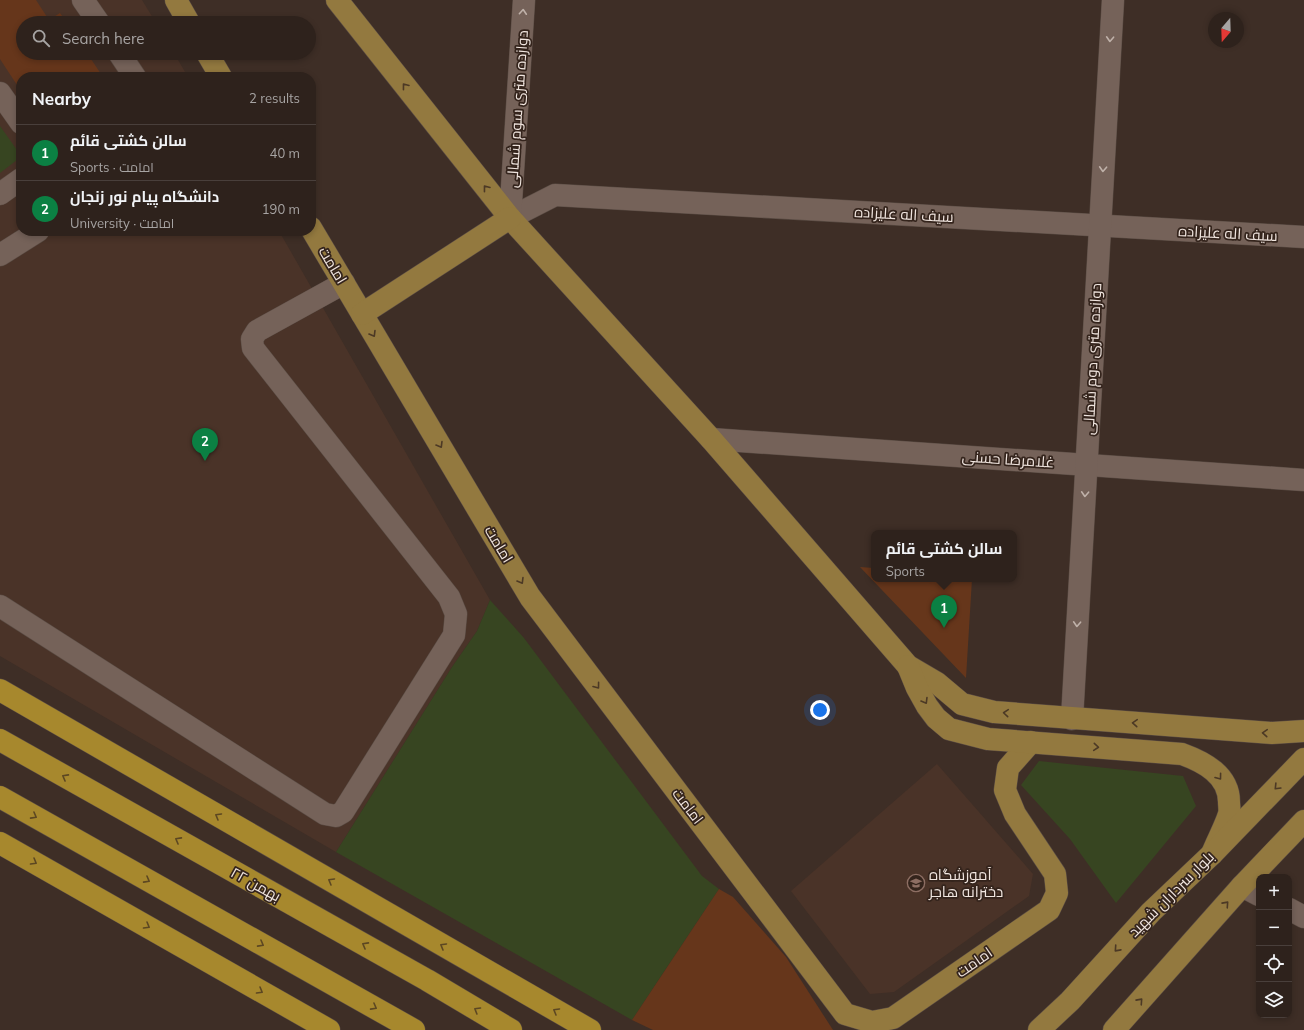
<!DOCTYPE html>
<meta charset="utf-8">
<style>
:root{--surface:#2e221c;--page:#362a25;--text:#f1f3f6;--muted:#a7a4a3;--line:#493f3b;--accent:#0b8043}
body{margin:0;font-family:Mulish,Cairo,sans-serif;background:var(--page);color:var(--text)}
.controls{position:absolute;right:12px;bottom:12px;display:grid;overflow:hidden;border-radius:8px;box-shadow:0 2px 6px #0003}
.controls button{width:36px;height:36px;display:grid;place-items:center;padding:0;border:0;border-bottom:1px solid var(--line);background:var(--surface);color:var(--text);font:20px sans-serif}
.compass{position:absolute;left:1208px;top:12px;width:36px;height:36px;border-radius:50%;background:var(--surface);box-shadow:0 2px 6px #0003;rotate:199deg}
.you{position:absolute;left:820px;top:710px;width:14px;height:14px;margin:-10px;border:3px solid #fff;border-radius:50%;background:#1a73e8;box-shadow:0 0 0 6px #1a73e833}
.badge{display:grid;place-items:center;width:26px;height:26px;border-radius:50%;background:var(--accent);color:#fff;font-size:13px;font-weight:700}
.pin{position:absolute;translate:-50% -33px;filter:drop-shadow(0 1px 2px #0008)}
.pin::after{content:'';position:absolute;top:21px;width:14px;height:12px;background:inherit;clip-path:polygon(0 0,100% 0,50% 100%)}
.popup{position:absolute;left:871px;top:530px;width:146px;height:52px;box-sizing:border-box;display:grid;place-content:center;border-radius:8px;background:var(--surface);filter:drop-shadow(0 1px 3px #0005);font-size:13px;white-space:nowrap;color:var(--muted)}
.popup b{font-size:15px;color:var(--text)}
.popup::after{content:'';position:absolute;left:50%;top:100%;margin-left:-8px;border:8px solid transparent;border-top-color:var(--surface)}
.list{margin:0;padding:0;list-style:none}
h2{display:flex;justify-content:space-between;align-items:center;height:52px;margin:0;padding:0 16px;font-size:17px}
h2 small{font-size:13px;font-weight:400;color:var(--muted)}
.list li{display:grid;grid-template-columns:26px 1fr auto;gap:12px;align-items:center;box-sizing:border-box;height:56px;padding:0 16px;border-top:1px solid var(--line)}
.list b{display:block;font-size:15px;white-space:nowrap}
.list p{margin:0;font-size:13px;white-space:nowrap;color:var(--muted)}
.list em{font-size:13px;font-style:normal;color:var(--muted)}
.icon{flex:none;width:22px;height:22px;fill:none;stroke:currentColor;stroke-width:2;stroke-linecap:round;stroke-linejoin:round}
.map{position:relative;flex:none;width:1304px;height:1030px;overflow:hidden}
.search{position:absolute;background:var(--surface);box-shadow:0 2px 6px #0003;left:16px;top:16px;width:300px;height:44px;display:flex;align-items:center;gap:10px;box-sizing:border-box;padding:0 14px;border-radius:22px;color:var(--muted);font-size:15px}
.panel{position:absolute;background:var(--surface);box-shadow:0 2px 6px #0003;left:16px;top:72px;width:300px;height:164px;border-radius:16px}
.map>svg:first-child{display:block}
.built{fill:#4a3328}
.grass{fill:#374521}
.building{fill:#66361b}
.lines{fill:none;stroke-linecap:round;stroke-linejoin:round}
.minor-casing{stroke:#5a4c44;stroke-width:23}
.major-casing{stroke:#5a4c44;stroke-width:23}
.highway-casing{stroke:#5a4c44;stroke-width:23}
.minor{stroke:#756259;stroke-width:22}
.major{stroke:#93793f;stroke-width:22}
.highway{stroke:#a7882d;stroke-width:22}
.oneway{stroke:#bfb1a9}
.oneway2{stroke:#4c3925}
.oneway3{stroke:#5c4722}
.labels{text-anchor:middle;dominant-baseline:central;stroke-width:3.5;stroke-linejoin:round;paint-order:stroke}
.street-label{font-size:15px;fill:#f0e5df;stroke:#34241c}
.poi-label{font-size:15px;fill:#f0e5df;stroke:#34241c;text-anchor:start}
</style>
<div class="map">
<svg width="1304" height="1030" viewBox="0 0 1304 1030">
<rect width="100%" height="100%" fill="#3e2e26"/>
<g class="built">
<polygon points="0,0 142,0 156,23 23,23 23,53 174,53 188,77 21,77 21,231 279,231 490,600 477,631 452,667 336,852 0,656"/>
<polygon points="937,764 1033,874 1029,896 894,992 870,994 791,891"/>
</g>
<g class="grass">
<polygon points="0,126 17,150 17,160 0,173"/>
<polygon points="490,600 524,638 702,876 719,889 632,1020 336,852 452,667 477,631"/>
<polygon points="1039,761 1183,776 1196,806 1116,903 1070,839 1021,785"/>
</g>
<g class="building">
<polygon points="0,0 36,0 49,20 60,13 67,23 23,23 23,53 87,53 103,77 21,77 21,83 17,85 0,59"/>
<polygon points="860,567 874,568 874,579 972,579 966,678"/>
<polygon points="719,889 733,897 786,957 833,1030 653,1030 632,1020"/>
</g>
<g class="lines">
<defs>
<g id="minor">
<polyline points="83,0 99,23"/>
<polyline points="119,53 135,77"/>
<polyline points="0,93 21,123"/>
<polyline points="0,194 21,179"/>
<polyline points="510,218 555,195 1304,237"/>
<polyline points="510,218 524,0"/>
<polyline points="0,255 38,231"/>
<polyline points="711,439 1304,480"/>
<polyline points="0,606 325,814 336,816 343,812 454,635 456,614 449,597 253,348 252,339 257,331 344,283"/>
<polyline points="1072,719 1113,0"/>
<polyline points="1242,886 1259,895"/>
<polyline points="1289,909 1304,917"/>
</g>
<g id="major">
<polyline points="176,0 189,23"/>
<polyline points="337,0 510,218 711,439 908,666 937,683 962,704 994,712 1272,733 1304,731"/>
<polyline points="207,53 221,77"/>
<polyline points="311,228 530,597 845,1014 872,1022 893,1018 1049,910 1057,893 1055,874 1015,814 1005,790 1008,768 1031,742"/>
<polyline points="362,314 510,218"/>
<path d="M 908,666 L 917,688 L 927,706 L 936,718 L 949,729 L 988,739 L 1182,754 C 1204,762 1229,775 1229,802 C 1229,805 1230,810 1229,814 C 1225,827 1217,841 1212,854"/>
<polyline points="1039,1030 1070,1001 1151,912 1212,854 1304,759"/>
<polyline points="1114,1030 1242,886 1304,821"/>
</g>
<g id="highway">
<polyline points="0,690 590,1030"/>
<polyline points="0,740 427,980 511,1030"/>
<polyline points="0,797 414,1030"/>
<polyline points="0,843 329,1030"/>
</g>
</defs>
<use href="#minor" class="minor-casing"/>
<use href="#major" class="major-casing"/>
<use href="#highway" class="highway-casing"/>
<use href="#minor" class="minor"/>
<use href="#major" class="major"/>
<use href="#highway" class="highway"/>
</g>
<defs><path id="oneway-chevron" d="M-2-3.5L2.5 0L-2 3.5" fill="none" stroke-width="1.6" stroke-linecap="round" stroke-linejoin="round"/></defs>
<g class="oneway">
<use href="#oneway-chevron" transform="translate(523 12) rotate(-86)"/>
<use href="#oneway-chevron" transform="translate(1110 39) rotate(93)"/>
<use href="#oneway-chevron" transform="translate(1103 169) rotate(93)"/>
<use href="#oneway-chevron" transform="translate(1085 494) rotate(93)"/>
<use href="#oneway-chevron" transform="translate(1077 624) rotate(93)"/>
</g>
<g class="oneway2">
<use href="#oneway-chevron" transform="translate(405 86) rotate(-128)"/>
<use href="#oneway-chevron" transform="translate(486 188) rotate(-128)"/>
<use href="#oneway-chevron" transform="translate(373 334) rotate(59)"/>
<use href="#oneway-chevron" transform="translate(440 445) rotate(59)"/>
<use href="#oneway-chevron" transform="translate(521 581) rotate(59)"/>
<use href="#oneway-chevron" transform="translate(597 686) rotate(53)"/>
<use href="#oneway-chevron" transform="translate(925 701) rotate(59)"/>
<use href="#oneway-chevron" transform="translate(1006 713) rotate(-175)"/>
<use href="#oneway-chevron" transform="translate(1135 723) rotate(-176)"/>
<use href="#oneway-chevron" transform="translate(1265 733) rotate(-176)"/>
<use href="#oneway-chevron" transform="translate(1096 747) rotate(5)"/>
<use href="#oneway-chevron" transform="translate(1219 777) rotate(53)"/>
<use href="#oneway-chevron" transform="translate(1277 787) rotate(134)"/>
<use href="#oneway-chevron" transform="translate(1226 904) rotate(-48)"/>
<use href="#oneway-chevron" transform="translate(1117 949) rotate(132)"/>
<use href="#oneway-chevron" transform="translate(1140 1001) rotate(-48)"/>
</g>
<g class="oneway3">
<use href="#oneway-chevron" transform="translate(65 777) rotate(-151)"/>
<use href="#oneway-chevron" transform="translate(34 816) rotate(29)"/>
<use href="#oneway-chevron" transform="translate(218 816) rotate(-150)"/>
<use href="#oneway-chevron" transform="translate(178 840) rotate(-151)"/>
<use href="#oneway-chevron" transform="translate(34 862) rotate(30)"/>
<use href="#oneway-chevron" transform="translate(147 880) rotate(29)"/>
<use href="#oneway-chevron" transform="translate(331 881) rotate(-150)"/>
<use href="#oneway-chevron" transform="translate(147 926) rotate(30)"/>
<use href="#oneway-chevron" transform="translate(261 944) rotate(29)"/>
<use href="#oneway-chevron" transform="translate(365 945) rotate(-151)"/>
<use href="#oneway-chevron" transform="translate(443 946) rotate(-150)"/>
<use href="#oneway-chevron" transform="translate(260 991) rotate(30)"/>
<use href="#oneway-chevron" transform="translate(374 1007) rotate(29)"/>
<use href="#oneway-chevron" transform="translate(477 1010) rotate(-149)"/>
<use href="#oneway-chevron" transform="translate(556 1011) rotate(-150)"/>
</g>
<defs>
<symbol id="school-ring" viewBox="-11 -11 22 22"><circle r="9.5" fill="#34241c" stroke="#8d6e63" stroke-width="1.5"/><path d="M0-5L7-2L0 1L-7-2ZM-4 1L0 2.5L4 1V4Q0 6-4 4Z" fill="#8d6e63"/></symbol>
</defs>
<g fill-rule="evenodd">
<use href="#school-ring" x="906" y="873" width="20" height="20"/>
</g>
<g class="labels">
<g class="street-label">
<text transform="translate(517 109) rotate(-86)">دوازده متری سوم شمالی</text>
<text transform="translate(904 214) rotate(3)">سیف اله علیزاده</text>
<text transform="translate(1228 233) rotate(3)">سیف اله علیزاده</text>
<text transform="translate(333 265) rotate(59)">امامت</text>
<text transform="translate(1092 359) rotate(-87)">دوازده متری دوم شمالی</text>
<text transform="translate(1008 459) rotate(4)">غلامرضا حسنی</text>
<text transform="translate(499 544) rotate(59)">امامت</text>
<text transform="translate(688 806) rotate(53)">امامت</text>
<text transform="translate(256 884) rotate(29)">۲۲ بهمن</text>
<text transform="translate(1171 894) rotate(-45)">بلوار سرداران شهید</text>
<text transform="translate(974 962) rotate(-35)">امامت</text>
</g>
<g class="poi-label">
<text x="929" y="874">آموزشگاه<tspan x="929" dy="17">دخترانه هاجر</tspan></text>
</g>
</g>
</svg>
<div class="controls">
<button>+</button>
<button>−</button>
<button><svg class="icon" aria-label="locate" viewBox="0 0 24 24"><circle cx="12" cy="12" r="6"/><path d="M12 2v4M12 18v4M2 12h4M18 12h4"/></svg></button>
<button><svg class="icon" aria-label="layers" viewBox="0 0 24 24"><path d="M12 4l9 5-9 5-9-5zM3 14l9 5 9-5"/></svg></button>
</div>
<svg class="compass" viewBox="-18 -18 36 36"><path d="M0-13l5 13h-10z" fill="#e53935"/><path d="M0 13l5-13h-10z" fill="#a7a4a3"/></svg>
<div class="you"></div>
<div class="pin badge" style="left:944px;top:628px">1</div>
<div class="popup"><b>سالن کشتی قائم</b>Sports</div>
<div class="pin badge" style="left:205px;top:461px">2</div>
<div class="search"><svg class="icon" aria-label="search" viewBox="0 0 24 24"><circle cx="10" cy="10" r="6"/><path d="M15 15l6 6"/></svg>Search here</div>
<section class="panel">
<h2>Nearby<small>2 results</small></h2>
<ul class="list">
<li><span class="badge">1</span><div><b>سالن کشتی قائم</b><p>Sports · امامت</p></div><em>40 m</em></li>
<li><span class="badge">2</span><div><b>دانشگاه پیام نور زنجان</b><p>University · امامت</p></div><em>190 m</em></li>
</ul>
</section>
</div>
